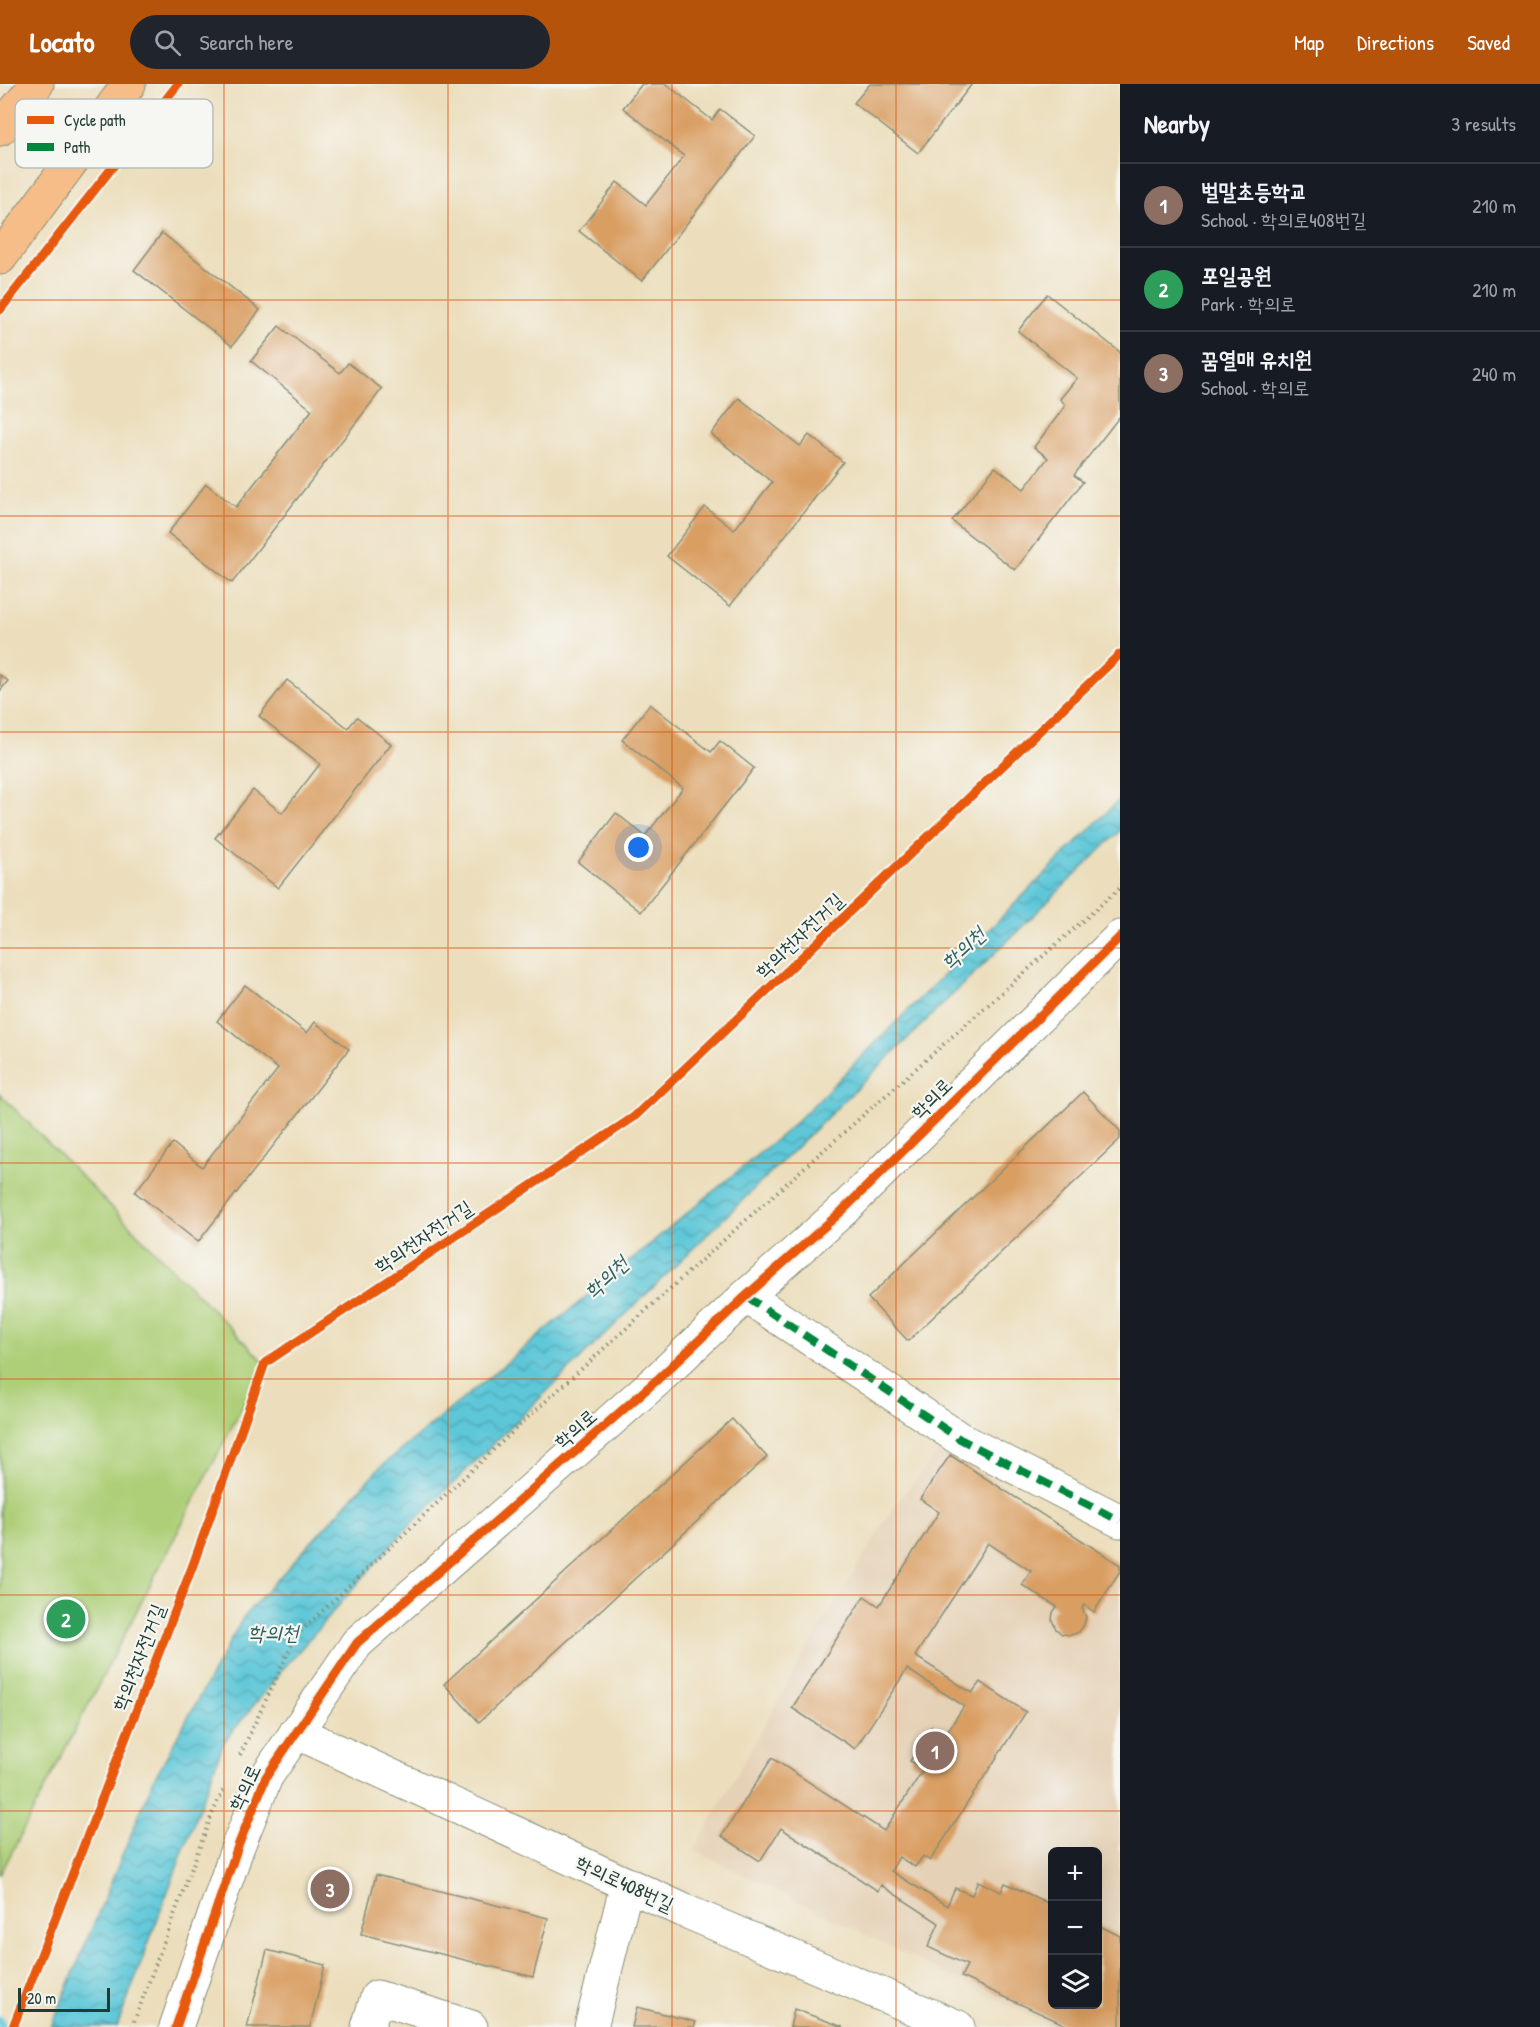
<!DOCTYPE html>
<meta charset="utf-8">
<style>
:root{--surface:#171b24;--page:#20242c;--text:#f1f3f6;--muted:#9ea1a6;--line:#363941;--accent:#b45309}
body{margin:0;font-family:"Patrick Hand","Poor Story",sans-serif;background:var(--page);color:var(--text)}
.controls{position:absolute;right:18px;bottom:18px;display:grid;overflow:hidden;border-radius:9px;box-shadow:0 6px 24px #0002}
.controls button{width:54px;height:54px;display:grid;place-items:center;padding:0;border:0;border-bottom:2px solid var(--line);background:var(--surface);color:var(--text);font:30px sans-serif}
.scale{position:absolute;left:18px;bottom:15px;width:92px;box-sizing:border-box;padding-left:6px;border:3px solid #1f3d34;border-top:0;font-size:16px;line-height:21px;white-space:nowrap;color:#1f3d34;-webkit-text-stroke:4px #f6f6f2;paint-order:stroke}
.you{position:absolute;left:639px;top:764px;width:21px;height:21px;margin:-15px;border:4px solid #fff;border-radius:50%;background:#1a73e8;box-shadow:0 0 0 9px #1a73e833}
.badge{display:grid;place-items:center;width:39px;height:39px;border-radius:50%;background:var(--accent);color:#fff;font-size:20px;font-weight:700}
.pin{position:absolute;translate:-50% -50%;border:3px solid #fff;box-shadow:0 2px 6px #0006}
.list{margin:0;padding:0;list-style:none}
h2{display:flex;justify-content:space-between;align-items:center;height:78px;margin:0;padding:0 24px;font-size:26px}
h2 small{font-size:20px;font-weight:400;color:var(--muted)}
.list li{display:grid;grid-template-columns:39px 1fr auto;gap:18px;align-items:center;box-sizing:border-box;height:84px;padding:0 24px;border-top:2px solid var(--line)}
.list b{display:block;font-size:22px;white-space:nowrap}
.list p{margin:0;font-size:20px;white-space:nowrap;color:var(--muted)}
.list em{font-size:20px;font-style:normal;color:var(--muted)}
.icon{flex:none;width:33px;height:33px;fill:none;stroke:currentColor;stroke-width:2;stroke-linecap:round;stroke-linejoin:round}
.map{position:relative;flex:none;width:1120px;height:1943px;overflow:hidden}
header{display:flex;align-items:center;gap:36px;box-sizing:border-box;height:84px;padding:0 30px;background:var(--accent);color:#fff}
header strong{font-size:28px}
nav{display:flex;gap:33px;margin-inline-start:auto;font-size:21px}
.search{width:420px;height:54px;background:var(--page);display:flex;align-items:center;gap:15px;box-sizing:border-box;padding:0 21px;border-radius:33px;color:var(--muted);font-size:22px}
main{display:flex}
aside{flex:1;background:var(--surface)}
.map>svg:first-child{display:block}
.built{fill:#e5d1b6;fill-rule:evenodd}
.park{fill:#aecf78;stroke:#668656;stroke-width:1.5}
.water{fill:url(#water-waves);stroke:#3e8286;stroke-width:1.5}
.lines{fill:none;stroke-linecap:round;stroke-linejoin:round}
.stream{stroke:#5dc7d8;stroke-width:9}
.building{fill:#d99e62}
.minor-casing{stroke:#868e78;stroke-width:35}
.major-casing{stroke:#868e78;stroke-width:35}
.path{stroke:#868e78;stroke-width:4;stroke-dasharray:1.5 4.5;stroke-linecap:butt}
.minor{stroke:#fff;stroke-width:33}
.major{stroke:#f7bd88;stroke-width:33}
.quiet{stroke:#00873e;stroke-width:8;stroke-dasharray:15 8;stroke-linecap:butt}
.cycleway-casing{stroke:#f6f6f2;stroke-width:13}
.cycleway{stroke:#e8590c;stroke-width:9}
.grid{fill:none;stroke:#d45610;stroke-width:1.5;stroke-opacity:0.55}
.labels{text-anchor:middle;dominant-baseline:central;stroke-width:4.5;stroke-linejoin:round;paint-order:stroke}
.street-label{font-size:20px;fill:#1f3d34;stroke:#f6f6f2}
.water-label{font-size:21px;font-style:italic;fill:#2e605d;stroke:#f6f6f2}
.key{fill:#f6f6f2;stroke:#b6beb9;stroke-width:1.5}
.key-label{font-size:16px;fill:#1f3d34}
</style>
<header>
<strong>Locato</strong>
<div class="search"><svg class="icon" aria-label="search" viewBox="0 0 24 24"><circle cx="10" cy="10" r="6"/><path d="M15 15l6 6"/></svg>Search here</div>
<nav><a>Map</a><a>Directions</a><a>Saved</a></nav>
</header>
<main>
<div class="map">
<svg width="1120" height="1943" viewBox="0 0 1120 1943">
<defs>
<pattern id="water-waves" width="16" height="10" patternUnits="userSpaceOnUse" patternTransform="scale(1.5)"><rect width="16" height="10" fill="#5dc7d8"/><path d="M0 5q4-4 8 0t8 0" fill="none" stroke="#4ca3b0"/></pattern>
</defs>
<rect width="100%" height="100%" fill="#f6f6f2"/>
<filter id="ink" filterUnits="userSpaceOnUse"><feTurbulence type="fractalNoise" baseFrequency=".0167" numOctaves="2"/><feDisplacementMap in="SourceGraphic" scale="12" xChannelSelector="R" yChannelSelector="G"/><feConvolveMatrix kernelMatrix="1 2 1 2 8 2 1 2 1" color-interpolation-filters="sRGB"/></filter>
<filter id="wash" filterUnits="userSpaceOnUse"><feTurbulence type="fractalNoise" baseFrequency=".008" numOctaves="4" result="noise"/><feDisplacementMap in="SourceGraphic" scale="24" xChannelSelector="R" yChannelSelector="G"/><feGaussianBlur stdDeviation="1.35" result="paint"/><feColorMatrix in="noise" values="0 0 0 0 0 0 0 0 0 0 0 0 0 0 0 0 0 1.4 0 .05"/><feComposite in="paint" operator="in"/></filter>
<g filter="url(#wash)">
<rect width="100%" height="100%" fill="#ecdebc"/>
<path class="built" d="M 943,1362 L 1120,1479 L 1120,1943 L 1052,1943 L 694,1766 L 806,1567 L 893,1424 ZM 1052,1768 L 1098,1768 L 1098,1920 L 1052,1920 Z"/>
<polygon class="park" points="0,1010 265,1279 0,1791"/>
<polygon class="water" points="1120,715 1120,747 400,1451 284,1584 224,1658 117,1943 51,1943 154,1695 244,1532 378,1385 790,1044"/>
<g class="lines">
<polyline class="stream" points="0,1937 2,1943"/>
</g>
<g id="blocks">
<g class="building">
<polygon points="642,0 666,0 712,36 720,25 755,52 642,197 579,147 617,98 646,121 684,72 623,24"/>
<polygon points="870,0 972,0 918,69 854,19"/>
<polygon points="162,149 260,226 232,262 134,186"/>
<polygon points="1047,210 1120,268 1120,332 1074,391 1083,398 1015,486 952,437 995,383 1024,405 1048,374 1034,363 1066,321 1060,315 1077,294 1018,247"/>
<polygon points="279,242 340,289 348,279 382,305 232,499 168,449 206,400 236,423 312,326 251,277"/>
<polygon points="739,314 800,362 809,351 843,378 730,522 667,472 705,423 734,446 772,398 711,350"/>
<polygon points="0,591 8,597 0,607"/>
<polygon points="287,596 348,644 357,633 391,660 278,804 215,754 253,706 282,729 320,680 259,632"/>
<polygon points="650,620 711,668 720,657 754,684 641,828 578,778 616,729 645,752 683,704 622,656"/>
<polygon points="245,901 307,949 315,938 349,965 198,1158 135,1108 173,1059 202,1083 278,985 217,937"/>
<polygon points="1083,1008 1120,1047 1120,1055 908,1257 868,1214"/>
<polygon points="732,1335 767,1373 479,1638 444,1600"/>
<polygon points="950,1371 1120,1481 1120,1487 1094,1528 1084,1521 1082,1524 1086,1533 1084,1541 1079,1548 1071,1551 1062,1550 1056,1545 1052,1536 1053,1528 1057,1523 1022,1501 1031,1487 988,1459 915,1572 972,1609 980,1598 1026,1628 930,1777 923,1772 915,1783 899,1773 891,1787 947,1822 955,1804 972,1811 978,1797 1001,1808 1005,1799 1052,1821 1052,1920 1098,1920 1098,1841 1120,1852 1120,1943 1070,1943 961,1893 967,1881 928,1863 939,1839 881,1801 878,1807 781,1744 760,1777 722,1752 772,1674 884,1747 923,1686 910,1677 932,1642 945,1651 964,1622 907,1585 855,1665 792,1624 864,1512 879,1522 939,1428 920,1415"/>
<polygon points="376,1791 548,1834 533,1893 361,1850"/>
<polygon points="267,1866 325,1881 310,1943 247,1943"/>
<polygon points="637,1923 696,1938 694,1943 632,1943"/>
<polygon points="794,1925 843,1943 790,1943"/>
</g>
</g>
</g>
<g filter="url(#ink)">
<use href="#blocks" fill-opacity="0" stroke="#868e78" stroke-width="1.5"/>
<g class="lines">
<defs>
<g id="minor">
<polyline points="746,1212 960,1355 1120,1437"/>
<polyline points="296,1648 685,1827 958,1943"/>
<polyline points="176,1943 238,1762 266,1693 357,1559 658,1295 746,1212 842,1127 1120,853"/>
<polyline points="368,1943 377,1913 471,1943"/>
<polyline points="591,1943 627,1800"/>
</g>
<g id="major">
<polyline points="0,45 37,0"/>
<polyline points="0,174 129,0"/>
</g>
</defs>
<use href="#minor" class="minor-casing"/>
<use href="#major" class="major-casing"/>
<g class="path">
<polyline points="240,1671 296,1552 525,1336 798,1089 1120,804"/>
<polyline points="132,1943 212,1730 224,1705"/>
</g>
<use href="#minor" class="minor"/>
<use href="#major" class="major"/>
<polyline class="quiet" points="746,1212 960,1355 1120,1437"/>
<defs>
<g id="cycleway">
<polyline points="0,226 178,0"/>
<polyline points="13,1943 193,1481 265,1279 634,1033 1120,570"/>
<polyline points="176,1943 238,1762 266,1693 357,1559 658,1295 746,1212 842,1127 1120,853"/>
</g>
</defs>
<use href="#cycleway" class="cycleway-casing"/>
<use href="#cycleway" class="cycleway"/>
</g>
</g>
<path class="grid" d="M 224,0 L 224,1943M 448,0 L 448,1943M 672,0 L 672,1943M 896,0 L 896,1943M 0,216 L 1120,216M 0,432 L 1120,432M 0,648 L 1120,648M 0,864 L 1120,864M 0,1079 L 1120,1079M 0,1295 L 1120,1295M 0,1511 L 1120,1511M 0,1727 L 1120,1727"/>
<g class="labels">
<g class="street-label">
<text transform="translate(799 851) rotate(-44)">학의천자전거길</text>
<text transform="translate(931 1014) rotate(-45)">학의로</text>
<text transform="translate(423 1152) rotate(-34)">학의천자전거길</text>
<text transform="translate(575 1344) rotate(-41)">학의로</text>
<text transform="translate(138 1573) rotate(-69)">학의천자전거길</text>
<text transform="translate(244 1703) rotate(-65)">학의로</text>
<text transform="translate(625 1799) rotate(25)">학의로408번길</text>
</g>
<g class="water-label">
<text transform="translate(963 864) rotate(-43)">학의천</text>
<text transform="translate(606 1193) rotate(-43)">학의천</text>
<text x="273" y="1548">학의천</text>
</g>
</g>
<rect x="15" y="15" width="198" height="69" rx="9" class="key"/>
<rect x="27" y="32" width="27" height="8" fill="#e8590c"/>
<rect x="27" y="59" width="27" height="8" fill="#00873e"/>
<g class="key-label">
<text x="64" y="42">Cycle path</text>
<text x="64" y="69">Path</text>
</g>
</svg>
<div class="controls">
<button>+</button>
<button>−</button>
<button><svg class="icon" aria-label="layers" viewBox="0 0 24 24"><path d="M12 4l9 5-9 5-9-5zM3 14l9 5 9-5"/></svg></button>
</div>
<div class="scale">20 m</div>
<div class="you"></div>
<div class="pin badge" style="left:935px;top:1667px;background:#8d6e63">1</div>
<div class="pin badge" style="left:66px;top:1535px;background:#2e9e5b">2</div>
<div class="pin badge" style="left:330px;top:1805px;background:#8d6e63">3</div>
</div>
<aside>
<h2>Nearby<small>3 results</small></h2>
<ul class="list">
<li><span class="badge" style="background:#8d6e63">1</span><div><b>벌말초등학교</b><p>School · 학의로408번길</p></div><em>210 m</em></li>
<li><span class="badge" style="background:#2e9e5b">2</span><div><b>포일공원</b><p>Park · 학의로</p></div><em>210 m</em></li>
<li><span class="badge" style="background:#8d6e63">3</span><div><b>꿈열매 유치원</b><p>School · 학의로</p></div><em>240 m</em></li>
</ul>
</aside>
</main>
